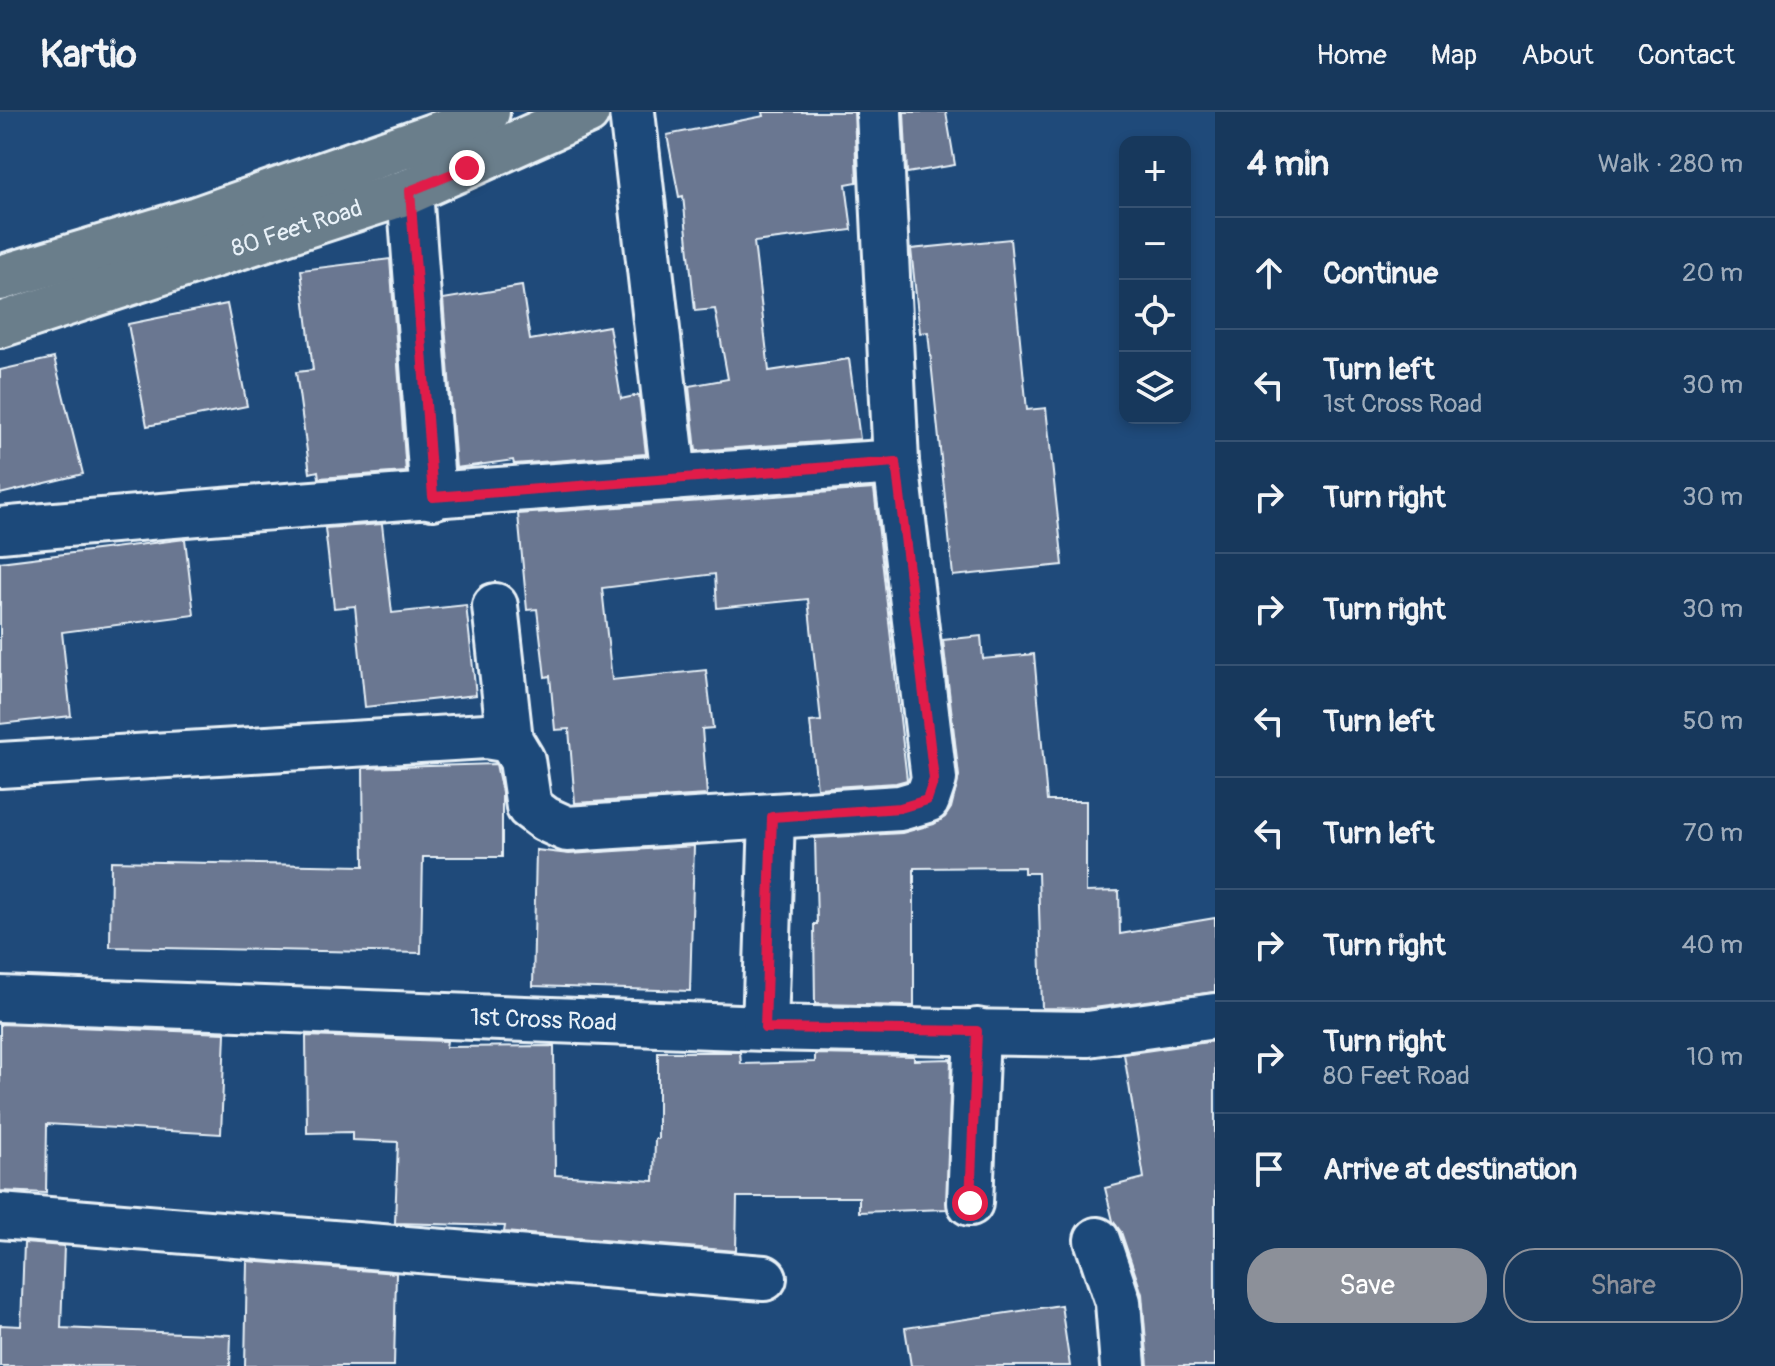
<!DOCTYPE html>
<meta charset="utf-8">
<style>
:root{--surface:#17385c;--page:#244365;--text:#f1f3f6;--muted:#9eacbb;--line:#365272;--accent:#8c9099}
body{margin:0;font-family:Pangolin,sans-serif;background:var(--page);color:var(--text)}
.controls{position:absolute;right:24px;top:24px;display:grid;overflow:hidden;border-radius:16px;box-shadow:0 4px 12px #0003}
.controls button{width:72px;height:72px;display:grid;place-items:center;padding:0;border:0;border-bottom:2px solid var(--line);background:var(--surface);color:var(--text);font:40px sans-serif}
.stop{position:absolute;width:24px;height:24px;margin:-18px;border:6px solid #e11d48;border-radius:50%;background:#fff}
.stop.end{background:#e11d48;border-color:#fff;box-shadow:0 2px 8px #0008}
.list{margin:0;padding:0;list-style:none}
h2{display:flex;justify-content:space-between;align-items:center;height:104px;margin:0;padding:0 32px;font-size:34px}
h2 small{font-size:26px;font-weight:400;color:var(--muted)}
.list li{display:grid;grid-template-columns:52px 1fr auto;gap:24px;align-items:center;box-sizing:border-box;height:112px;padding:0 32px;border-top:2px solid var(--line)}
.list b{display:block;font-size:30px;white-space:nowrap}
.list p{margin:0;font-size:26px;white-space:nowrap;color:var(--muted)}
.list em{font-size:26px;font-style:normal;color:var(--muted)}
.actions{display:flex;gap:16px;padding:24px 32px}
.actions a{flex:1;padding:18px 0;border:2px solid var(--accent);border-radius:32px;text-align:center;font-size:28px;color:var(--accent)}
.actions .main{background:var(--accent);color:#fff}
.icon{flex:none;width:44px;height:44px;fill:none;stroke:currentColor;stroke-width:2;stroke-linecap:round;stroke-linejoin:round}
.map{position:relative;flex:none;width:1215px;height:1254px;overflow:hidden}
header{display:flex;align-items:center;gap:48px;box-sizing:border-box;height:112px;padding:0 40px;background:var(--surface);border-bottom:2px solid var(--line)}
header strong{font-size:38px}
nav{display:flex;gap:44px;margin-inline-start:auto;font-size:28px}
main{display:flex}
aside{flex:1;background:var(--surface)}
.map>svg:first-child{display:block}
.building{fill:#6b7791;stroke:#e8f1f8;stroke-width:2}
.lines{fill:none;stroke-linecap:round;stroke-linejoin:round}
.minor-casing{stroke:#e8f1f8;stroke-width:50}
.major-casing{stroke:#e8f1f8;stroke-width:50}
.minor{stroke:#1f4a7a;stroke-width:44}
.major{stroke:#6b7e8b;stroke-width:44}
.route{stroke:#e11d48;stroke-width:10}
.labels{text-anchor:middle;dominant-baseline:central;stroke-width:6;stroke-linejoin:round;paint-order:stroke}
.street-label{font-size:24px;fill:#e8f1f8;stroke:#1f4a7a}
</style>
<header>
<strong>Kartio</strong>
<nav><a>Home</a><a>Map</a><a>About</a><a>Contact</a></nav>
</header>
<main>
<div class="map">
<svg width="1215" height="1254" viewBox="0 0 1215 1254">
<rect width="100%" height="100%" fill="#1f4a7a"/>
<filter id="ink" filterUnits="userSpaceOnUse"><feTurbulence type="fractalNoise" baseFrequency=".0125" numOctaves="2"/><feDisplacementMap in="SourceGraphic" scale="16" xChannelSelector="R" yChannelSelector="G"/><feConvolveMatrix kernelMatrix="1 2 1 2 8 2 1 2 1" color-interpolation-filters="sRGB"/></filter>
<g filter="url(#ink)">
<g class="building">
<polygon points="763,0 854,0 857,70 846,72 852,118 754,130 769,259 849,247 860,327 696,339 689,274 728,267 715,197 695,199 683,84 679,85 667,23 764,4"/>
<polygon points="904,0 946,0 955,53 907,61"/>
<polygon points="1010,127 1027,298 1046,296 1063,453 953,464 928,220 920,221 911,137"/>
<polygon points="390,147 406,360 319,366 318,359 310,361 296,260 313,258 301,158"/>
<polygon points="522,174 530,228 609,214 621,287 639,283 646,342 514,352 513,348 456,356 443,187"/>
<polygon points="227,192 247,294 147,314 128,212"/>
<polygon points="54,246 83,362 0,382 0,258"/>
<polygon points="874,377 907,668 896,671 817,676 810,610 821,609 808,487 717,496 715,462 602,476 612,568 706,558 713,616 702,617 707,683 575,691 569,617 555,618 550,564 545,565 537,497 527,498 518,402"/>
<polygon points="382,412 392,501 466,493 476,583 365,595 355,494 334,496 325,416"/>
<polygon points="185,427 194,503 62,520 71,604 0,612 0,450"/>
<polygon points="981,524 983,547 1034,542 1047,689 1086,689 1086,780 1119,779 1120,822 1215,806 1215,880 1086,897 1042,896 1038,761 1024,761 1024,755 914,756 914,894 815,892 814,812 817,812 815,726 902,721 934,712 945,705 951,696 959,664 943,528"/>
<polygon points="496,652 502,680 502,745 423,745 421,841 110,835 111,749 364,754 363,656"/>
<polygon points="694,734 690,879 533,874 536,738 569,742"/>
<polygon points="0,912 225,921 221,1022 47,1012 46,1081 0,1079"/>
<polygon points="306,924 447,929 446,935 554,934 555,1063 654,1069 655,1027 658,1027 658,940 740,940 741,952 815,950 815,942 914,944 914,948 951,947 947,1097 859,1100 859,1085 737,1085 736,1139 504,1120 505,1114 395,1111 398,1030 352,1028 352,1020 307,1021"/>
<polygon points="1215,929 1215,1254 1148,1254 1142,1182 1121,1120 1113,1109 1105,1076 1144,1066 1124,942"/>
<polygon points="24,1131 64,1134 61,1216 231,1223 230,1254 0,1254 0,1213 21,1214"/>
<polygon points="247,1149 396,1161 394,1254 245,1254"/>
<polygon points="1061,1193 1070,1254 911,1254 905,1216"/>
</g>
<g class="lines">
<defs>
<g id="minor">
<polyline points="632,0 674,366"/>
<polyline points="410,79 433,385"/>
<path d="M 0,418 C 299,391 597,371 896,350"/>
<polyline points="495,494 510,628 522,648 529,695 545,707 567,717 900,696 927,688 934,667 896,350 879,0"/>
<polyline points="0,653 486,624 510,628"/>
<path id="s1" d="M 0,887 L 765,916 L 953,920 L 1088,922 L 1215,904"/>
<polyline points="765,916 772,705"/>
<polyline points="970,1091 977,919"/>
<polyline points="0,1104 764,1166"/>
<polyline points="1097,1128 1118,1190 1123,1254"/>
</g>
<g id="major">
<polyline points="0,166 197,107 447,19 487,0"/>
<path id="s2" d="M 0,213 L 410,79 L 587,0"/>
</g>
</defs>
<use href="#minor" class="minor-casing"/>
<use href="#major" class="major-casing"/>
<use href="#minor" class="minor"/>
<use href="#major" class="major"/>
</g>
</g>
<g class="lines" filter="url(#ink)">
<polyline class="route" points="467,56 410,79 433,385 896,350 934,667 927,688 900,696 772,705 765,916 977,919 970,1091"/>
</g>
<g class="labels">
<g class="street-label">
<text stroke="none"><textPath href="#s2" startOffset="312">80 Feet Road</textPath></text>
<text stroke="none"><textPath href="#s1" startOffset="544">1st Cross Road</textPath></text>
</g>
</g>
</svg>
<div class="controls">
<button>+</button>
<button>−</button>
<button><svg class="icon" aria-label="locate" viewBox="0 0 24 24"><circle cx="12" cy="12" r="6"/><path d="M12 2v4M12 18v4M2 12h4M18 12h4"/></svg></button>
<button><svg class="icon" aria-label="layers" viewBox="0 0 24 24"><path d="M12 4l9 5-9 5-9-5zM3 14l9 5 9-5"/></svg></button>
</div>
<div class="stop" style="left:970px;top:1091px"></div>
<div class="stop end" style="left:467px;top:56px"></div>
</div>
<aside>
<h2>4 min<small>Walk · 280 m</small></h2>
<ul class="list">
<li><svg class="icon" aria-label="ahead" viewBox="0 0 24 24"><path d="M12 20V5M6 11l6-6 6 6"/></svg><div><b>Continue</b></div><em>20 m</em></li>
<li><svg class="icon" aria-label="left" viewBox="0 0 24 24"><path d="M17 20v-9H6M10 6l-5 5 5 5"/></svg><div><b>Turn left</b><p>1st Cross Road</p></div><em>30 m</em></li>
<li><svg class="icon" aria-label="right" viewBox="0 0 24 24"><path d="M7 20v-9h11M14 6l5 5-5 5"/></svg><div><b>Turn right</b></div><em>30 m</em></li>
<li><svg class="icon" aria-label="right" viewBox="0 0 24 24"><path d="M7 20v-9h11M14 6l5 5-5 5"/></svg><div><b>Turn right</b></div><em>30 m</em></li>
<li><svg class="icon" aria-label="left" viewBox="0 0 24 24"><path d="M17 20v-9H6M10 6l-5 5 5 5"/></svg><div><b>Turn left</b></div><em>50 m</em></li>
<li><svg class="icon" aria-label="left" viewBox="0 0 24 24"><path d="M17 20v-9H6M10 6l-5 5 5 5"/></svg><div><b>Turn left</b></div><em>70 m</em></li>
<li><svg class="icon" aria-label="right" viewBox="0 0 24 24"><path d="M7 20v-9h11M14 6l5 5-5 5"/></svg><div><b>Turn right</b></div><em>40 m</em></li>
<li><svg class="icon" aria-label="right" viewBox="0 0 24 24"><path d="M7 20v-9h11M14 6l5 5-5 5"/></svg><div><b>Turn right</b><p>80 Feet Road</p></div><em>10 m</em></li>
<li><svg class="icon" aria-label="arrive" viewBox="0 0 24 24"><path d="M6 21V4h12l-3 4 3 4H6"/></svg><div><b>Arrive at destination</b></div></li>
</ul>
<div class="actions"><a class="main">Save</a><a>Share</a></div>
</aside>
</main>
